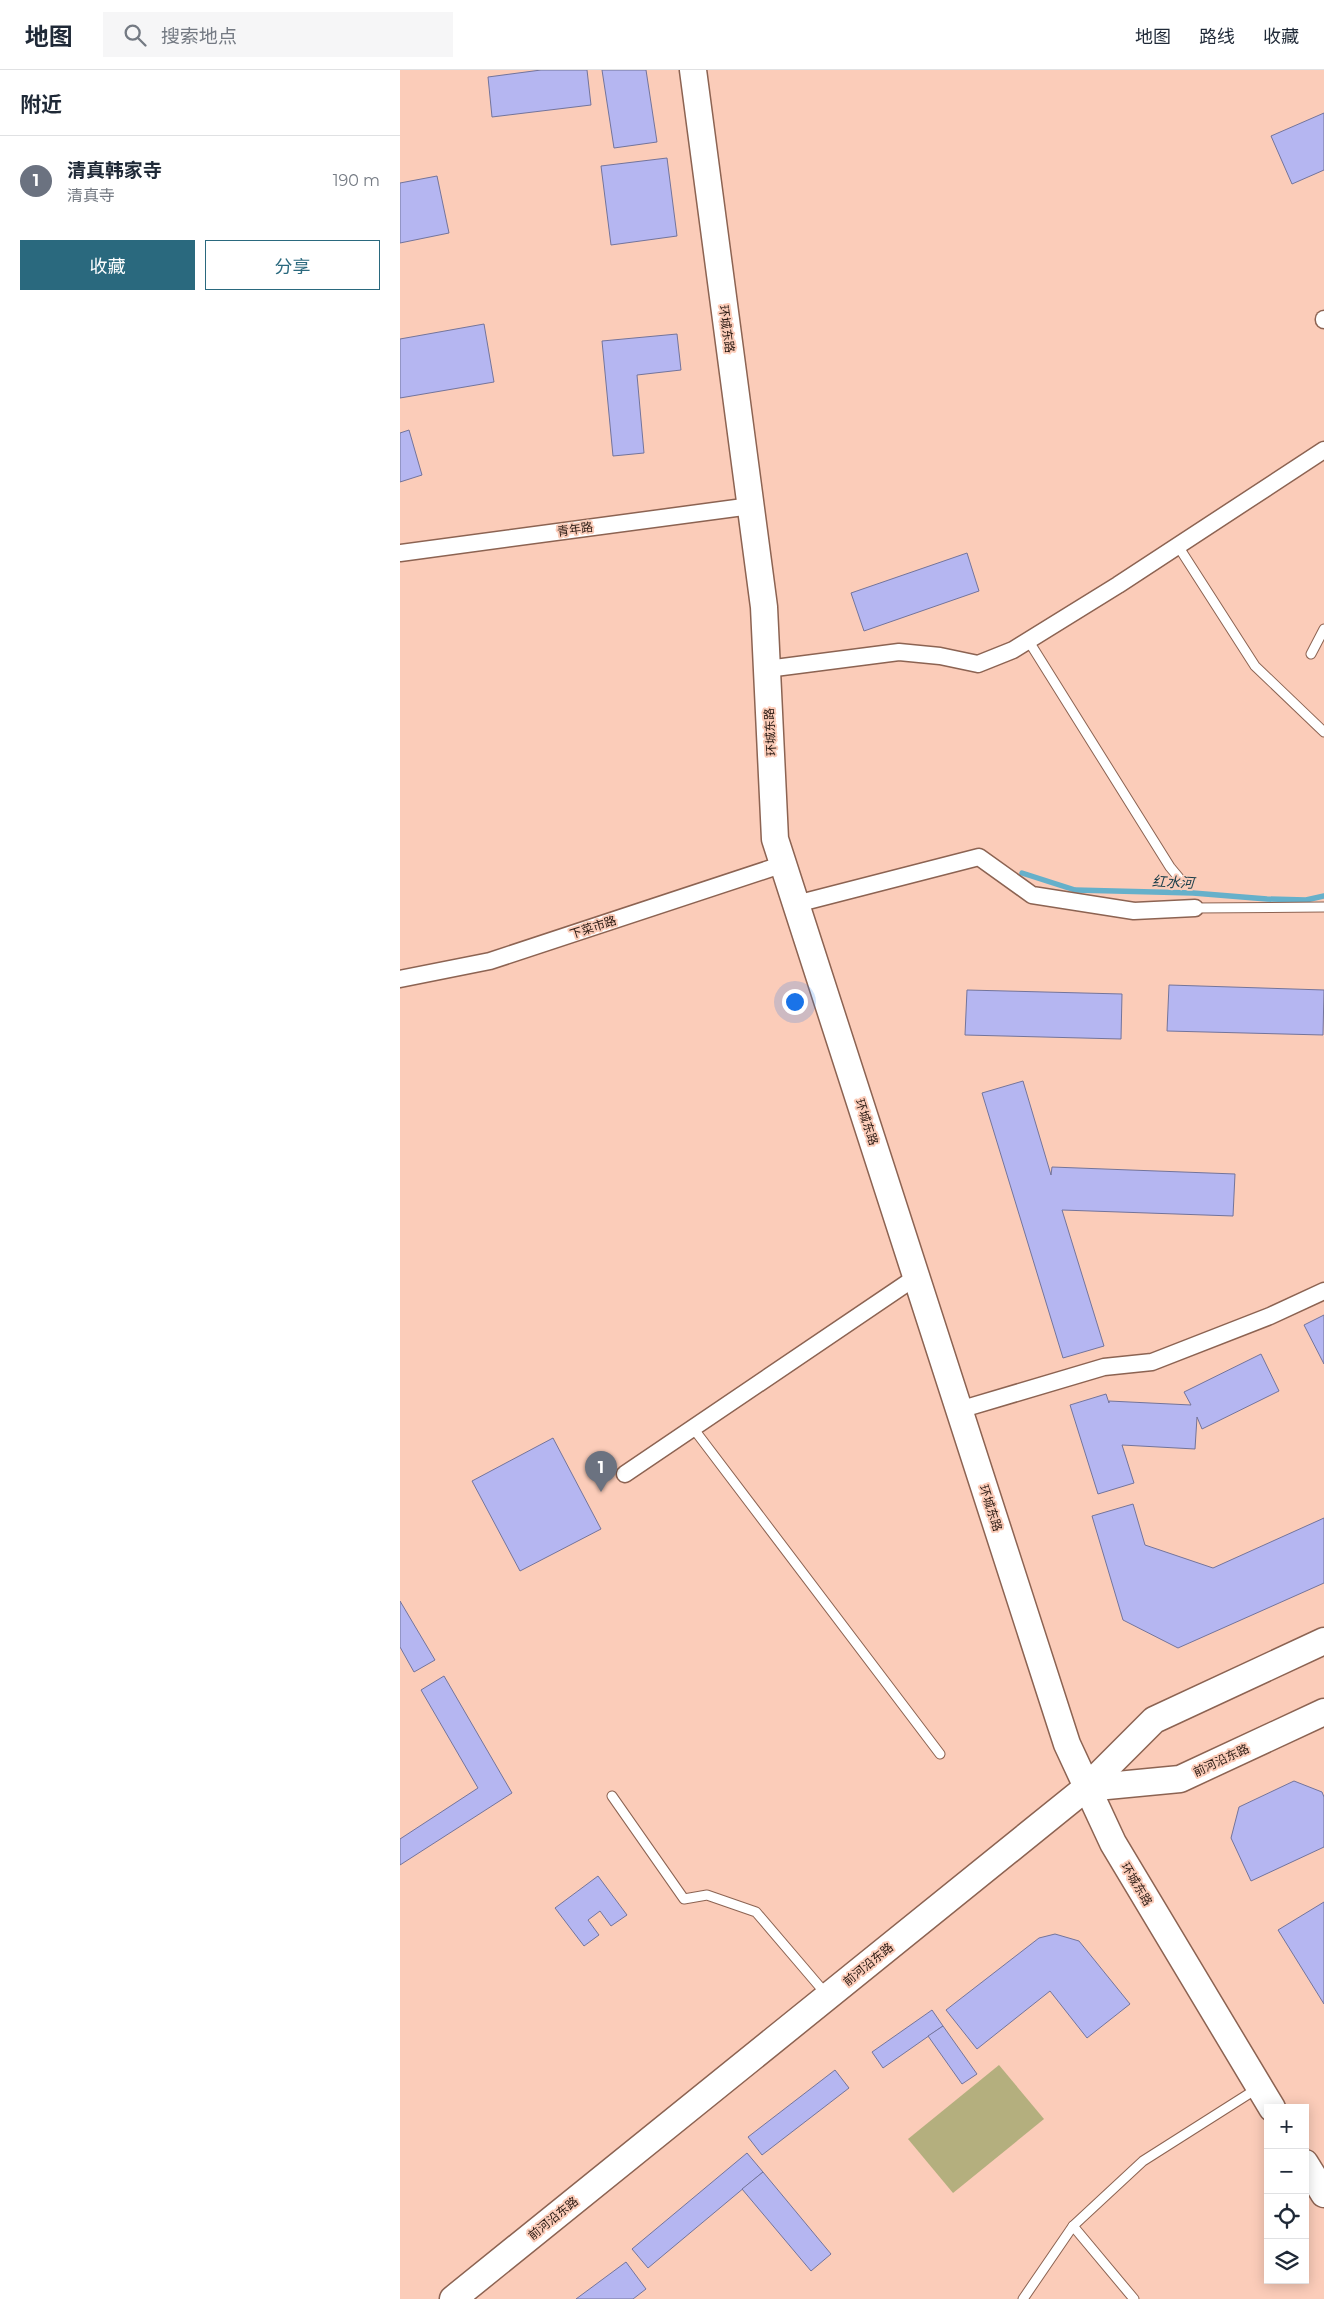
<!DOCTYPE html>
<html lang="zh">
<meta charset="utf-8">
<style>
:root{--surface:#fff;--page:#f6f6f7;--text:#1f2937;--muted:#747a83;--line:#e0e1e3;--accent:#2a697e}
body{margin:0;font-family:Montserrat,"Noto Sans SC",sans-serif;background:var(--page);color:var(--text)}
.controls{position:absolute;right:15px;bottom:15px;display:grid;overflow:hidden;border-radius:0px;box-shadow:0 2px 12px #0003}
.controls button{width:45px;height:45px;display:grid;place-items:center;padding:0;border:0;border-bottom:1px solid var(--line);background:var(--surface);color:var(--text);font:25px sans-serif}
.you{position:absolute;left:394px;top:931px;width:18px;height:18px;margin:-12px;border:4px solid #fff;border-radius:50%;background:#1a73e8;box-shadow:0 0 0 8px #1a73e833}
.badge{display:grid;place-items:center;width:32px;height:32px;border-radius:50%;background:var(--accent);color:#fff;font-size:16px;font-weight:700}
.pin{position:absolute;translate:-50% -41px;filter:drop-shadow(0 1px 2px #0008)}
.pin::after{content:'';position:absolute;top:26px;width:18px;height:15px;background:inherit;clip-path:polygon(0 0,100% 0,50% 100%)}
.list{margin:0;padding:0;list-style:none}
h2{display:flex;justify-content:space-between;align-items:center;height:65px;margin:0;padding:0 20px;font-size:21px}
h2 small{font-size:16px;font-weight:400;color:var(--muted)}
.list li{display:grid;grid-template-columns:32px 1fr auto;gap:15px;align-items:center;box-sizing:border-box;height:90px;padding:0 20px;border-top:1px solid var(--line)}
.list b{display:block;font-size:19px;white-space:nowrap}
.list p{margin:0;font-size:16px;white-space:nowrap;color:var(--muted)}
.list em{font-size:16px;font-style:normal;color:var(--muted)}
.actions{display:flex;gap:10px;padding:15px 20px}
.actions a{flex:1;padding:11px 0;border:1px solid var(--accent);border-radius:0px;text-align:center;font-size:18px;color:var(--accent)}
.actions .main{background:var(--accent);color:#fff}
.icon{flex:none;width:28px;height:28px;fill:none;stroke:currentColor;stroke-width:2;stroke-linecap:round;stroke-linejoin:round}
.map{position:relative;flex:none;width:924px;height:2229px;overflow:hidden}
header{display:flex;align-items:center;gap:30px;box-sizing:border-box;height:70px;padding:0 25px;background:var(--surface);border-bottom:1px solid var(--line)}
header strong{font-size:24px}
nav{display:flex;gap:28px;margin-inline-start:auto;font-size:18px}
.search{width:350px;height:45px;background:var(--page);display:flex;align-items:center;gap:12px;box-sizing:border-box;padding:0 18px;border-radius:0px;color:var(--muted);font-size:19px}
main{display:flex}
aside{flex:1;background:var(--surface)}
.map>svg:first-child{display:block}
.green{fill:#b4af7e}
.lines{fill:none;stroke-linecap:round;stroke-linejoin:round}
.stream{stroke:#66b0ca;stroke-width:5.5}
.building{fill:#b5b6f1;stroke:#73749b}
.lane-casing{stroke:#8c6352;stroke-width:11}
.street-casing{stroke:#8c6352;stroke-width:19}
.primary-casing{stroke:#8c6352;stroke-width:29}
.lane{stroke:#fff;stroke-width:9}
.street{stroke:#fff;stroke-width:16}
.primary{stroke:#fff;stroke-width:26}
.labels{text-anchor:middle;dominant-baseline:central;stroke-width:4;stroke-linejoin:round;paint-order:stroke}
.street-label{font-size:12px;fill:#281811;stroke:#fbccb9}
.water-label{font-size:14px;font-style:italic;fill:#1a3d49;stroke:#fbccb9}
</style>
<header>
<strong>地图</strong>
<div class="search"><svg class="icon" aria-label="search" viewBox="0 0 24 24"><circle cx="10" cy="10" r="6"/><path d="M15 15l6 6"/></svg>搜索地点</div>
<nav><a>地图</a><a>路线</a><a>收藏</a></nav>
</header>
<main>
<aside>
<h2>附近<small></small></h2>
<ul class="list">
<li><span class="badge" style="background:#6b7280">1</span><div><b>清真韩家寺</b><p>清真寺</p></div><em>190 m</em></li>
</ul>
<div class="actions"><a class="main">收藏</a><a>分享</a></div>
</aside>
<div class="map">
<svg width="924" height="2229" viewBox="0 0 924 2229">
<rect width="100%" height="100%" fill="#fbccb9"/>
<polygon class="green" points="599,1995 644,2049 553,2123 508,2069"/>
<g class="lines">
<polyline class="stream" points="622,803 675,820 793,823 867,829 906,830 924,826"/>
</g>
<g class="building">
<polygon points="141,0 187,0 191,35 92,47 88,7"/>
<polygon points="202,0 246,0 257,72 214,78"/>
<polygon points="924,43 924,100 892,114 871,66"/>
<polygon points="267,88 277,166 211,175 201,96"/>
<polygon points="37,106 49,163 0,173 0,113"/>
<polygon points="84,254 94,312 0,328 0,269"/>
<polygon points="277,264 281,300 237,305 244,383 213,386 202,271"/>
<polygon points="9,360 22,405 0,412 0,363"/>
<polygon points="567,483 579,521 464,561 451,523"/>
<polygon points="769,915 924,920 923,965 767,961"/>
<polygon points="567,920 722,924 721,969 565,965"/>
<polygon points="623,1011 651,1105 652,1097 835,1104 833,1146 662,1140 704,1276 663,1288 582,1023"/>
<polygon points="924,1245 924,1294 904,1255"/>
<polygon points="861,1284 879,1321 802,1359 797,1347 795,1379 722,1375 734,1413 698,1424 670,1335 706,1324 709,1333 709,1331 791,1335 784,1322"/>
<polygon points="153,1368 201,1459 120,1501 72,1411"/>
<polygon points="733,1434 745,1475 813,1498 924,1448 924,1513 778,1578 723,1550 692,1446"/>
<polygon points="0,1531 35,1590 14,1602 0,1577"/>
<polygon points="44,1606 112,1723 0,1795 0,1769 78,1718 21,1620"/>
<polygon points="894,1711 922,1722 924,1727 924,1777 851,1811 831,1768 839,1737"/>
<polygon points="198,1806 227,1845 211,1856 200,1841 188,1850 199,1865 184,1876 155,1838"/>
<polygon points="924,1832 924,1934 878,1860"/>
<polygon points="655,1864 679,1871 730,1934 687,1968 650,1921 577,1979 546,1940 639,1868"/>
<polygon points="532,1940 543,1956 483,1998 472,1982"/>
<polygon points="543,1956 577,2004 562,2014 528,1966"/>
<polygon points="435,2000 449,2018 362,2085 348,2067"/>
<polygon points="347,2083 363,2102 248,2198 232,2179"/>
<polygon points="363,2102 431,2184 411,2201 342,2119"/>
<polygon points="226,2192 246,2219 233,2229 176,2229"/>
</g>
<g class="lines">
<defs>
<g id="lane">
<polyline points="778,476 855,596 924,662"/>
<polyline points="628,570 770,797 780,809"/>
<polyline points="911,584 924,559"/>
<polyline points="795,838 924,837"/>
<polyline points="293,1358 540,1684"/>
<polyline points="212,1726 284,1829 307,1825 356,1842 426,1924"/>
<polyline points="673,2156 734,2229"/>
<polyline points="623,2229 673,2156 743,2091 858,2018"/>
</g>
<g id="street">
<polyline points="924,249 924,250"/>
<polyline points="0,483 351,436"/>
<polyline points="367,599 499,582 540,586 578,594 613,580 718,515 924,380"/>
<polyline points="396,834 579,787 632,825 734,841 795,838"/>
<polyline points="0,909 90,891 384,794"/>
<polyline points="559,1340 704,1297 752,1292 870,1246 924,1221"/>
<polyline points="225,1404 516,1207"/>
</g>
<g id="primary">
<polyline points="293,0 364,537 375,769 667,1674 713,1773 872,2038"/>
<polyline points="686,1718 780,1709 924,1642"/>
<polyline points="905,2093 924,2124"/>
<polyline points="53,2229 686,1718 754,1650 924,1571"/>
</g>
</defs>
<use href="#lane" class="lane-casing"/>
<use href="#street" class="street-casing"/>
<use href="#primary" class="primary-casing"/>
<use href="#lane" class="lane"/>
<use href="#street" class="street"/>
<use href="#primary" class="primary"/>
</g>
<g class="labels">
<g class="street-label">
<text transform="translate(327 259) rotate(82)">环城东路</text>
<text transform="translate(175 459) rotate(-8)">青年路</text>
<text transform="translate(370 662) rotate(-93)">环城东路</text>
<text transform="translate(193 857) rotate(-18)">下菜市路</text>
<text transform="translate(467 1052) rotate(72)">环城东路</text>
<text transform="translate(591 1438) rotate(72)">环城东路</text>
<text transform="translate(821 1690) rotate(-25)">前河沿东路</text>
<text transform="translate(737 1814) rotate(59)">环城东路</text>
<text transform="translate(468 1894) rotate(-39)">前河沿东路</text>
<text transform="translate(153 2148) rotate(-39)">前河沿东路</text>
</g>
<g class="water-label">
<text transform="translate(773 812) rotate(3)">红水河</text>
</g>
</g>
</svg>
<div class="controls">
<button>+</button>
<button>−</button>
<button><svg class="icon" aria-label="locate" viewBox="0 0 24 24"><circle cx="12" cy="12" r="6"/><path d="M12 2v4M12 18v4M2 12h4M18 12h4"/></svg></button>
<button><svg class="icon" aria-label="layers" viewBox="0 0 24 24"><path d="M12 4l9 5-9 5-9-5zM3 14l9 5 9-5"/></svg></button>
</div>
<div class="you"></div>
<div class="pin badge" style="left:201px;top:1422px;background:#6b7280">1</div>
</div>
</main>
